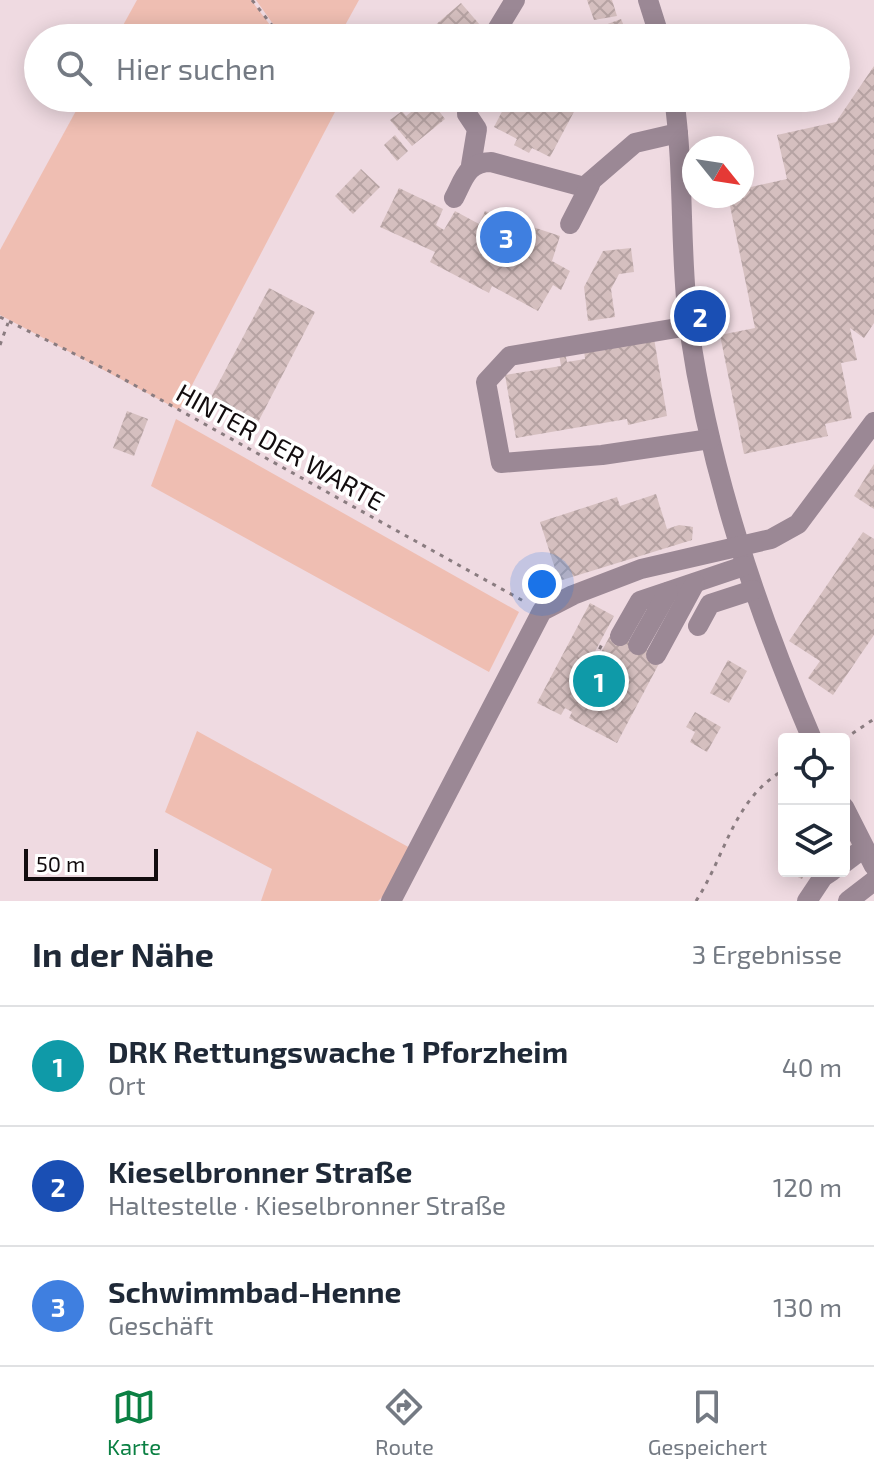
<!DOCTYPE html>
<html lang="de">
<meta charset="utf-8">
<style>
:root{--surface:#fff;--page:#f6f6f7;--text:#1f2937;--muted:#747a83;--line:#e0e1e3;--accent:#0b8043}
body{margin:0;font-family:"Exo 2",sans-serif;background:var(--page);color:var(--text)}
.controls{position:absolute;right:24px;bottom:24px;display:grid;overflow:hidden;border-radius:8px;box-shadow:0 4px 20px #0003}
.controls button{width:72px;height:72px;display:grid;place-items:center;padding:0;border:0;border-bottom:2px solid var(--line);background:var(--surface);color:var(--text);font:40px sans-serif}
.compass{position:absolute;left:682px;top:136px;width:72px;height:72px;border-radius:50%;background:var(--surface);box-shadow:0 4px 20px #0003;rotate:120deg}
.scale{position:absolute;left:24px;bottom:20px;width:134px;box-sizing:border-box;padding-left:8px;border:4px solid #120c0e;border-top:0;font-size:22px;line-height:28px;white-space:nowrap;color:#120c0e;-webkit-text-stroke:6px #fff;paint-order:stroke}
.you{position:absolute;left:542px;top:584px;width:28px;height:28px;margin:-20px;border:6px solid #fff;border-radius:50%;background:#1a73e8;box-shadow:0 0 0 12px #1a73e833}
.badge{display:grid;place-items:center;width:52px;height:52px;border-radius:50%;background:var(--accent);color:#fff;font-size:26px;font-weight:700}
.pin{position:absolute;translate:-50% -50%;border:4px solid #fff;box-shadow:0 2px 8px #0006}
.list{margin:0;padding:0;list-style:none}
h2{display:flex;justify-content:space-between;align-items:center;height:104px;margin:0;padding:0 32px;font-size:34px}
h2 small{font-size:26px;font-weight:400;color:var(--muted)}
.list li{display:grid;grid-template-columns:52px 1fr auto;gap:24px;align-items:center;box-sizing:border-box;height:120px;padding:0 32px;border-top:2px solid var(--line)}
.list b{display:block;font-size:30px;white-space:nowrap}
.list p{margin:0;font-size:26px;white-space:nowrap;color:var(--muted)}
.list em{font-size:26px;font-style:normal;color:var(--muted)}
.icon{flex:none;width:44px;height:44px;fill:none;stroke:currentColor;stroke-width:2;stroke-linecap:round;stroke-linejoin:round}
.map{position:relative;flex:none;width:874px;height:901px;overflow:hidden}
.search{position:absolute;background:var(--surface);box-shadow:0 4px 20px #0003;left:24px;right:24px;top:24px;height:88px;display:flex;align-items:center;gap:20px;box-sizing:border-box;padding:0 28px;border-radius:44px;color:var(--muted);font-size:30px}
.sheet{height:464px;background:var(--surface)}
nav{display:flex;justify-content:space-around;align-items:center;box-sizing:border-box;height:112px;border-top:2px solid var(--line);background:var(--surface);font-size:22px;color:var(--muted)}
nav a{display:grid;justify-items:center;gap:4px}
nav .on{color:var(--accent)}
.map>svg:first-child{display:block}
.green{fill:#efbeb2}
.building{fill:url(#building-cross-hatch)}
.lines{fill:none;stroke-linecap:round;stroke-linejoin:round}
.path{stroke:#8a7c80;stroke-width:3;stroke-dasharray:4 6;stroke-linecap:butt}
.minor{stroke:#9b8895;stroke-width:20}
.labels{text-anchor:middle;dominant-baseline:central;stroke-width:7;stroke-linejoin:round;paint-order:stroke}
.street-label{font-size:26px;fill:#120c0e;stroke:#fff}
</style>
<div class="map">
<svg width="874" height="901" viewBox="0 0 874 901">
<defs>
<pattern id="building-cross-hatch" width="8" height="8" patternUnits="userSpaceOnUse" patternTransform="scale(2)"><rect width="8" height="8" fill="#d5bfbf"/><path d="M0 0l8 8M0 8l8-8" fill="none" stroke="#b6a3a3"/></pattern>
</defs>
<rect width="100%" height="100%" fill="#efdae1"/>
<g class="green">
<polygon points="137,0 251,0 280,38 116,38"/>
<polygon points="256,0 359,0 338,38 283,38"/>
<polygon points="83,98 326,98 336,110 179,410 0,315 0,250"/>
<polygon points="176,419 519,612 489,672 151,486"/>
<polygon points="197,731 412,849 392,888 378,901 261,901 272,869 165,812"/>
</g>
<g class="building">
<polygon points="587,0 612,0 617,16 594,20"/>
<polygon points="461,3 480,25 465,38 442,38 433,27"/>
<polygon points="621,19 624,26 607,32 605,25"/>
<polygon points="571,27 585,35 583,38 565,38"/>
<polygon points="874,66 874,323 864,338 850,328 857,360 841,363 852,418 825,424 828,436 744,454 720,335 755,328 728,196 742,196 742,189 787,179 777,135 836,122"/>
<polygon points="429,98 445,119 412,146 390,120 402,111 406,116"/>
<polygon points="509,98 562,98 577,106 550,157 532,148 529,153 514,145 517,139 494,127"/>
<polygon points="395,135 408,151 397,161 384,145"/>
<polygon points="361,169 380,187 353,214 335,196"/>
<polygon points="399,188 443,209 436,225 444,230 455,211 479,224 485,211 560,236 552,261 570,271 561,290 553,285 538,311 492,286 489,293 430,262 435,252 380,227"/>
<polygon points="631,248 634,272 619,274 611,289 615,317 588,321 584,287 603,251"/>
<polygon points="269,288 315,312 255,428 208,403"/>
<polygon points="654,338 667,416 628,425 627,419 516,438 505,375 561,366 559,354 565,353 567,362 585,359 584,350"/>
<polygon points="127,411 148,419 134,456 113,448"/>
<polygon points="874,464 874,509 854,496"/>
<polygon points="656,494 667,529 679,525 693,527 692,540 559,581 540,522 617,497 620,506"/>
<polygon points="863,532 874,539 874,635 833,695 808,678 820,661 789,641"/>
<polygon points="590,603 614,616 592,657 597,660 612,632 662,658 617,743 569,718 572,712 565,708 561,715 537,703"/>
<polygon points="728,660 747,671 729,703 710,693"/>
<polygon points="695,712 721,727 707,752 690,742 695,732 686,727"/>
<polygon points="786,871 806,871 802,879"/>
</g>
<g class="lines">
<g class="path">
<polyline points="252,0 282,38"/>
<polyline points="0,317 109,371 527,603"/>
<polyline points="0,345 8,323"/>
<polyline points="595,658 602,644"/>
<polyline points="844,739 874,719"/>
<path d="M 696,901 C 726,855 733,799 784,770"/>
</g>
<g class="minor">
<polyline points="648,0 660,38"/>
<polyline points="492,38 515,0"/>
<polyline points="468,98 467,114 477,129 471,165"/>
<path d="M 674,98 C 685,174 679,252 689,328 C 710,471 755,606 812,739"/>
<path d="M 454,198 C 464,179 467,162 491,162 L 584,187 L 635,143 L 678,133"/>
<polyline points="570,224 590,185"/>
<polyline points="689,326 510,356 486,382 501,463 602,455 710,439"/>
<polyline points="698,626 710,604 753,590"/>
<polyline points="620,636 640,601 744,566"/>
<polyline points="638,645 668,592"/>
<polyline points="656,655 695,583"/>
<polyline points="844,807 874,866"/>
<polyline points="844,863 864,848"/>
<polyline points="391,901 542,611 573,595 641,569 771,539 798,524 874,422"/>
<polyline points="807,901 823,877 832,871"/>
<polyline points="848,901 874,881"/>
</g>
</g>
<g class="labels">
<g class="street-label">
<text transform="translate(281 446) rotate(29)">HINTER DER WARTE</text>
</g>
</g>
</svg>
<div class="controls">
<button><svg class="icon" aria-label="locate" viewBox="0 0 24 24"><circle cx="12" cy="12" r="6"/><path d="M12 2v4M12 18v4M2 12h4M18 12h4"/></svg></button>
<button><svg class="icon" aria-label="layers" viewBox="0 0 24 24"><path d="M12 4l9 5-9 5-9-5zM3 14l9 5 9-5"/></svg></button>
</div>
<svg class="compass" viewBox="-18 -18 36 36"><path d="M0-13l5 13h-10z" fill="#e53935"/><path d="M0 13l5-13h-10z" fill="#747a83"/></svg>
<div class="scale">50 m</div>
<div class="you"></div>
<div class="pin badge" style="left:599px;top:681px;background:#0f9aa8">1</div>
<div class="pin badge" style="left:700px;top:316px;background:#1a4fb4">2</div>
<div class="pin badge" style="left:506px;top:237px;background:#3f7fe0">3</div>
<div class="search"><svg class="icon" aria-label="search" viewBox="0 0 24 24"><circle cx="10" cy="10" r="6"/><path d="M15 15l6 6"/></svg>Hier suchen</div>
</div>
<section class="sheet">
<h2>In der Nähe<small>3 Ergebnisse</small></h2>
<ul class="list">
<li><span class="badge" style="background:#0f9aa8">1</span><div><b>DRK Rettungswache 1 Pforzheim</b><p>Ort</p></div><em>40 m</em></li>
<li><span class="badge" style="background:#1a4fb4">2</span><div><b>Kieselbronner Straße</b><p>Haltestelle · Kieselbronner Straße</p></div><em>120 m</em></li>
<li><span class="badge" style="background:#3f7fe0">3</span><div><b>Schwimmbad-Henne</b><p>Geschäft</p></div><em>130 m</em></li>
</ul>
</section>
<nav>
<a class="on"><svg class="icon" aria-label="map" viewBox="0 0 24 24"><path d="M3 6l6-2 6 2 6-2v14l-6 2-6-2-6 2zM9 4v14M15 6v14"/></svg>Karte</a>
<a><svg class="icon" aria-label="directions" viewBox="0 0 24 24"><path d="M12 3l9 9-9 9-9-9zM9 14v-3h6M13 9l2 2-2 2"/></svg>Route</a>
<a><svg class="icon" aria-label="saved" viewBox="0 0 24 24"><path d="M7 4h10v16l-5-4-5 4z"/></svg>Gespeichert</a>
</nav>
